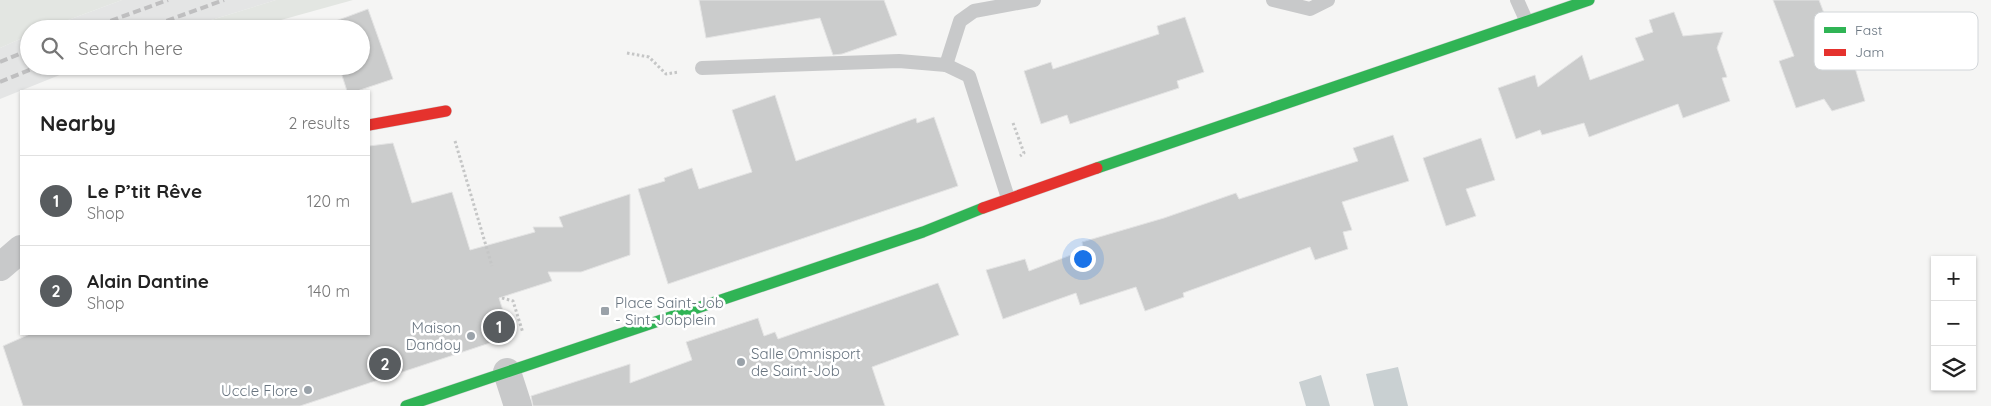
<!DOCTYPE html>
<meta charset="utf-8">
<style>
:root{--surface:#fff;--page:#f6f6f6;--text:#222;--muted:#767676;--line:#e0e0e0;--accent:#585c5f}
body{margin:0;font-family:Quicksand,sans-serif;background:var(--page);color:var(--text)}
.controls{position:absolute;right:15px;bottom:15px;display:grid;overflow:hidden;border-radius:0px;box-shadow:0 1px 4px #0004}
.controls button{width:45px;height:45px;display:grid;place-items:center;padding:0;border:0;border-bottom:1px solid var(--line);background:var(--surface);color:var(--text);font:25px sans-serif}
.you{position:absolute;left:1082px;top:258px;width:18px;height:18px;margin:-12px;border:4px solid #fff;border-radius:50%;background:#1a73e8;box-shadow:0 0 0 8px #1a73e833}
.badge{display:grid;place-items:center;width:32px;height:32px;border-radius:50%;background:var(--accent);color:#fff;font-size:16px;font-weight:700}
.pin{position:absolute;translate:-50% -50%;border:2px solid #fff;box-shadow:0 1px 5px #0006}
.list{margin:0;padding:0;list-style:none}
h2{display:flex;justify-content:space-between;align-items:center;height:65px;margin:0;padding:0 20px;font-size:21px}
h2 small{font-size:16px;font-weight:400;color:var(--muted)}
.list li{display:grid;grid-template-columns:32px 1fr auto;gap:15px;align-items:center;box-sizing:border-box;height:90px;padding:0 20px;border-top:1px solid var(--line)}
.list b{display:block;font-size:19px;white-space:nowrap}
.list p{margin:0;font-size:16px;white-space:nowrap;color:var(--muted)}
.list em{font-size:16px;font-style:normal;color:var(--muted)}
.icon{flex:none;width:28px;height:28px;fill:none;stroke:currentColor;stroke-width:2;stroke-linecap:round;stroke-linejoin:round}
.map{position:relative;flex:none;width:1991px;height:406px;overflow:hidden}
.search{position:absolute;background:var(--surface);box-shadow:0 1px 4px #0004;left:20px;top:20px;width:350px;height:55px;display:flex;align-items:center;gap:12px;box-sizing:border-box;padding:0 18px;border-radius:28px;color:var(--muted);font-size:19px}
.panel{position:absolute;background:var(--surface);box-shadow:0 1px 4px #0004;left:20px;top:90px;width:350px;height:245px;border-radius:0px}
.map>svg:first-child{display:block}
.built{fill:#e4e5e5}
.green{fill:#e3e6e2}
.water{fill:#c9d0d2}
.building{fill:#cbcccc;stroke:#e4e4e4}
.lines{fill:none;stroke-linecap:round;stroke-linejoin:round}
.fast-casing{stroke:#d1d2d2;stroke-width:12}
.jam-casing{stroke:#d1d2d2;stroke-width:12}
.path{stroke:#c5c6c6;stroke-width:3;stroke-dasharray:2.5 2.5;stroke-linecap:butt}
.lane{stroke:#c8c9ca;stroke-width:14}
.street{stroke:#c8c9ca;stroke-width:28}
.fast{stroke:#30b455;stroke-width:11}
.jam{stroke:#e5322d;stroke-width:11}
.rail{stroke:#bfbfc0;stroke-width:4;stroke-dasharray:8 4;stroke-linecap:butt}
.poi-dot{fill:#9aa2a9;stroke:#fff;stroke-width:2}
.labels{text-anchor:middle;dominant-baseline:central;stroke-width:5;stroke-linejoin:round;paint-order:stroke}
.poi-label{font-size:15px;fill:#697580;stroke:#fff;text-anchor:start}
.key{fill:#fff;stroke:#d2d6d9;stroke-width:1}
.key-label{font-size:14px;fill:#697580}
</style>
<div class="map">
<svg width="1991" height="406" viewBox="0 0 1991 406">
<rect width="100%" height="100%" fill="#f5f5f4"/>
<g class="built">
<polygon points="122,0 276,0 182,29 44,29"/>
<polygon points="29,35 29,66 82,66 0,99 0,48"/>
</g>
<g class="green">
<polygon points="0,0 122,0 44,29 29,29 29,35 0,48"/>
<polygon points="276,0 353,0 249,29 182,29"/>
</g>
<g class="water">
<polygon points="1398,367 1408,406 1374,406 1366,374"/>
<polygon points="1321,375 1330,406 1306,406 1299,382"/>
</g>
<g class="building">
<polygon points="699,0 884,0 897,35 842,54 833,55 820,18 706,38"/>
<polygon points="1773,0 1819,0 1835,42 1846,38 1865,101 1832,111 1824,99 1796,108 1779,61 1794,56"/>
<polygon points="368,9 393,79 357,91 347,91 339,66 361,66 361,29 326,29 325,25"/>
<polygon points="1674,12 1683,36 1723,32 1717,48 1727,77 1722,78 1730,101 1683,118 1678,104 1589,137 1584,123 1542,135 1540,130 1516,139 1498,88 1535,75 1538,87 1582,55 1590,80 1644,60 1635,38 1653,32 1649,20"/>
<polygon points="1185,17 1204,72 1177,81 1179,88 1070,124 1067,115 1041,124 1024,71 1051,62 1053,69 1159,34 1157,26"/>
<polygon points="775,95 796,161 916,118 917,123 934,117 958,186 668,284 638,189 665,181 664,178 692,168 699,189 752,172 732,110"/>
<polygon points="1393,135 1409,181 1342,202 1352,230 1343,232 1348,249 1315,260 1310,247 1183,293 1184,297 1145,311 1136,287 1080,305 1076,293 1003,319 986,270 1025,259 1029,271 1084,250 1082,242 1164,218 1236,193 1239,199 1358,161 1353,148"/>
<polygon points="1481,138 1495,180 1466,189 1476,216 1446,226 1423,158"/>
<polygon points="393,143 412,203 452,192 470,250 535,232 533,227 563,227 559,217 630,194 630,255 581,272 548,272 552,281 499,298 511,336 300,406 23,406 3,346 30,334 369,334 369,146"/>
<polygon points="938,283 959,335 872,367 885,406 533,406 531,396 630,364 630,383 692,360 686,342 758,318 764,336 775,332 778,339"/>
</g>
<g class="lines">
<defs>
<g id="fast">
<polyline points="1097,168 1589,0"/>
<polyline points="406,406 923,232 983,208"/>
</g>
<g id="jam">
<polyline points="369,125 446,111"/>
<polyline points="983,208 1097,168"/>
</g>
</defs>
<use href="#fast" class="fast-casing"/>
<use href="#jam" class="jam-casing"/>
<g class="path">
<polyline points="627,53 649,57 666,74 679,72"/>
<polyline points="1013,123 1024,153 1020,156"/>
<polyline points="455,141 492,266"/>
<polyline points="502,298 513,301 523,333"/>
</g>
<g class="lane">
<polyline points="1273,0 1310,9 1328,0"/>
<polyline points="1517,0 1526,20"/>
<polyline points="946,65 960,21 974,11 1034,0"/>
<polyline points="702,68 899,61 946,65 969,76 1008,198"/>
</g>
<g class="street">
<polyline points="0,267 21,249"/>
<polyline points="507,372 518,406"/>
</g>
<use href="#fast" class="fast"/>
<use href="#jam" class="jam"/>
<g class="rail">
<polyline points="88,29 168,0"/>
<polyline points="144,29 224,0"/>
<polyline points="0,62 29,50"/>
<polyline points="0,82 39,66"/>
</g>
</g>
<g class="poi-dot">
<rect x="600" y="306" width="10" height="10" rx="2.5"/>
<circle cx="471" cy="336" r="5"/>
<circle cx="741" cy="362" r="5"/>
<circle cx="308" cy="390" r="5"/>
</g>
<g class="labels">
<g class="poi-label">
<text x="615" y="302">Place Saint-Job<tspan x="615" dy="17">- Sint-Jobplein</tspan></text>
<text x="461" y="327" text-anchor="end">Maison<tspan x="461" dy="17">Dandoy</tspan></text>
<text x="751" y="353">Salle Omnisport<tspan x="751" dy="17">de Saint-Job</tspan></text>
<text x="298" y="390" text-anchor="end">Uccle Flore</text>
</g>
</g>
<rect x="1814" y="12" width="164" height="58" rx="8" class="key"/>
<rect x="1824" y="27" width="22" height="6" fill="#30b455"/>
<rect x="1824" y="49" width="22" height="7" fill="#e5322d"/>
<g class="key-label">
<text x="1855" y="35">Fast</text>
<text x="1855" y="57">Jam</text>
</g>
</svg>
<div class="controls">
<button>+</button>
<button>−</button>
<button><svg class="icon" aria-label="layers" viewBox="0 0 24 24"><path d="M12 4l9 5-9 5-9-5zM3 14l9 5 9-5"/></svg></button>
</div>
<div class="you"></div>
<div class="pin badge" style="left:499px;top:327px">1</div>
<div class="pin badge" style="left:385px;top:364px">2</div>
<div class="search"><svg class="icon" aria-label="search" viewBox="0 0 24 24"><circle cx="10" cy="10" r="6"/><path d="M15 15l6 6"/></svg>Search here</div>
<section class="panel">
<h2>Nearby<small>2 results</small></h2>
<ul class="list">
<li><span class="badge">1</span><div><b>Le P’tit Rêve</b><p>Shop</p></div><em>120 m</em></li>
<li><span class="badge">2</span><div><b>Alain Dantine</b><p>Shop</p></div><em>140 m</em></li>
</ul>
</section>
</div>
